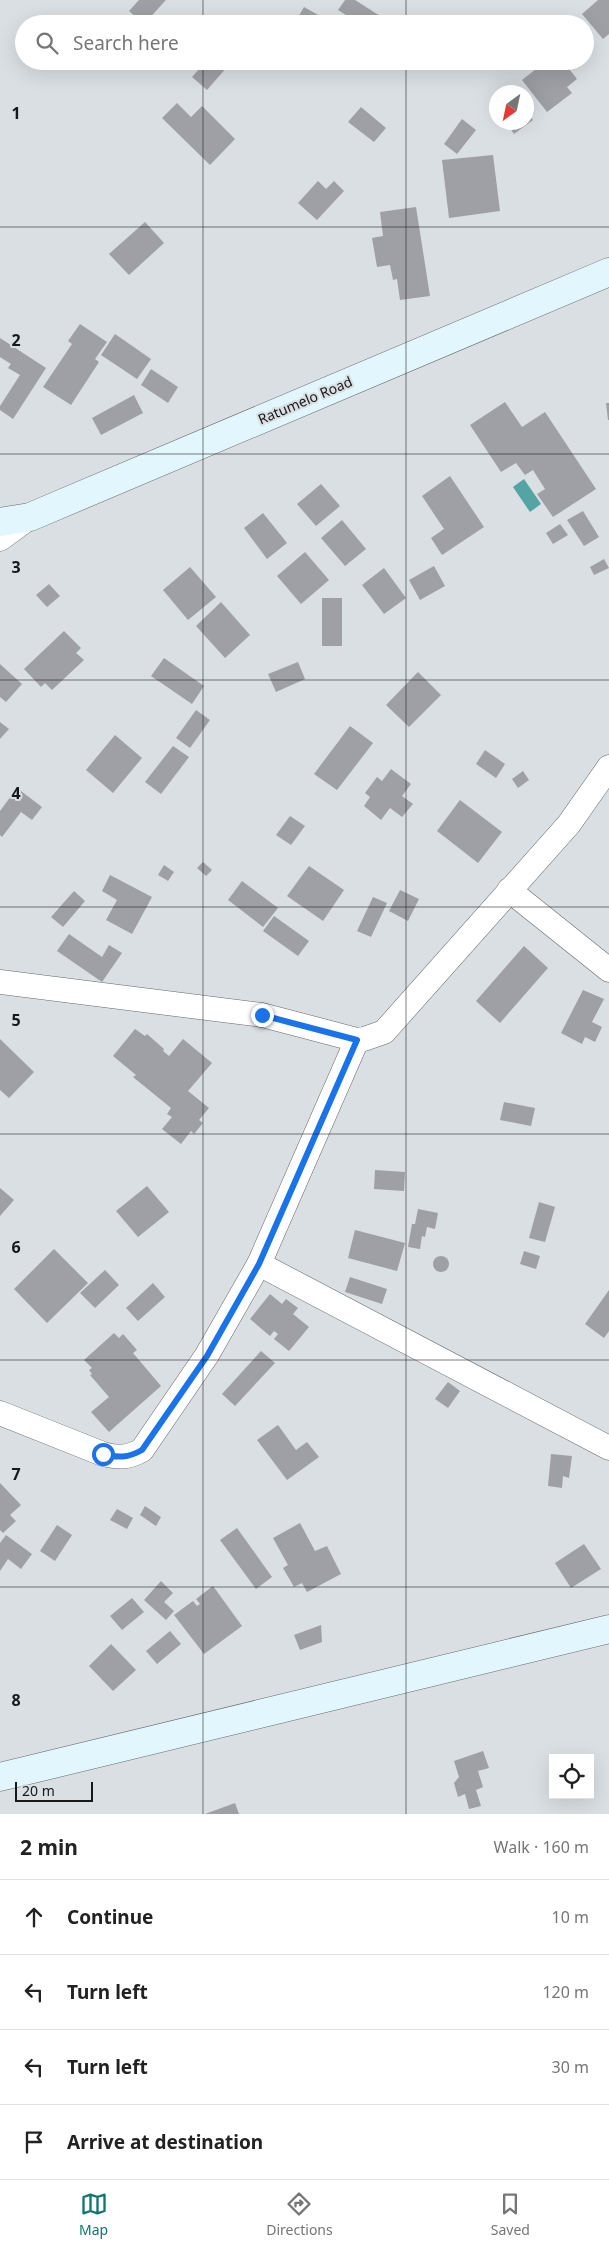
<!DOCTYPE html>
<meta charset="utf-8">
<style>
:root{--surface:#fff;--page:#f2f2f2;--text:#222;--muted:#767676;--line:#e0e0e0;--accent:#0f766e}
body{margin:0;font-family:"Noto Sans",sans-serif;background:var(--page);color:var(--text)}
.controls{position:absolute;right:15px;bottom:15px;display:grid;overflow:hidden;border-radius:0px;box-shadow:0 5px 20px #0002}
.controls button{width:45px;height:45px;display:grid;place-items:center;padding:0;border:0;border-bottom:1px solid var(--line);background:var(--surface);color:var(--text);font:25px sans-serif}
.compass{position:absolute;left:489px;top:85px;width:45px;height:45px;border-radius:50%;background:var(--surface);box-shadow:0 5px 20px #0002;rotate:213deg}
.scale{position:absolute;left:15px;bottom:12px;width:78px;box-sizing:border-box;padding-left:5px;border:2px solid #17181a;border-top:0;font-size:14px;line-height:18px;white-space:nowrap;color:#17181a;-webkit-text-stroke:4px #dadfe3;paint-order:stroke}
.stop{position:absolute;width:15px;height:15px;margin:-11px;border:4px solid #1a73e8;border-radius:50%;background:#fff}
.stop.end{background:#1a73e8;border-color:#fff;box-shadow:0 1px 5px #0008}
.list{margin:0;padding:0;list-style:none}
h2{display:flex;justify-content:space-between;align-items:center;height:65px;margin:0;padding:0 20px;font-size:21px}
h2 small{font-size:16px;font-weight:400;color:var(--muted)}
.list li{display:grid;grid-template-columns:32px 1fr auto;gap:15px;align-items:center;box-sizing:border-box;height:75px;padding:0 20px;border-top:1px solid var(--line)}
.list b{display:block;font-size:19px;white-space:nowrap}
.list em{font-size:16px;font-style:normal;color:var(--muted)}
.icon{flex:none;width:28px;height:28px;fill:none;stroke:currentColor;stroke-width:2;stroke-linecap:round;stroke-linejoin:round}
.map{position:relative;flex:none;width:609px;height:1814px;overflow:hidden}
.search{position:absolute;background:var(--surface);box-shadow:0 5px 20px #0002;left:15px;right:15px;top:15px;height:55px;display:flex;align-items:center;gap:12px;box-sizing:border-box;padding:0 18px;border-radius:28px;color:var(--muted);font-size:19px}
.sheet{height:365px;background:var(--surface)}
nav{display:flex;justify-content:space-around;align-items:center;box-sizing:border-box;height:70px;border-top:1px solid var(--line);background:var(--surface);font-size:14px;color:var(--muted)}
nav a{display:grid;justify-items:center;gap:2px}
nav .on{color:var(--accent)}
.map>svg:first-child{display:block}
.water{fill:#53a4a2}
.building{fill:#9fa0a5}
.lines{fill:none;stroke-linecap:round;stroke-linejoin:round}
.street-casing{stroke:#64686c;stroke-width:25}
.secondary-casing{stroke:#64686c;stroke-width:29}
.street{stroke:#fff;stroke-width:24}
.secondary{stroke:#e1f7fd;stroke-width:28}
.route{stroke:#1a73e8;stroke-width:6}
.grid{fill:none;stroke:#17181a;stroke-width:1;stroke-opacity:0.55}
.labels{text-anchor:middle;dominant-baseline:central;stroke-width:4;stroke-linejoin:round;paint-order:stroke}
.street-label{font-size:14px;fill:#17181a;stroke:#dadfe3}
.grid-label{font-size:16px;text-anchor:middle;font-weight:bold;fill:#17181a;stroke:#dadfe3;stroke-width:4;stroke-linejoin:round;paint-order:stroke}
</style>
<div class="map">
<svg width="609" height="1814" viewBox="0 0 609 1814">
<rect width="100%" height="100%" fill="#dadfe3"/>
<polygon class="water" points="524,479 541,504 530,512 513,487"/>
<g class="building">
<polygon points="139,0 166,0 144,24 129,11"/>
<polygon points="345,0 355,0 385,19 382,24 360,24 338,10"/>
<polygon points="598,0 609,0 609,34 603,39 582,14"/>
<polygon points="304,7 320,16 316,24 294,24"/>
<polygon points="206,61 220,61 227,67 207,90 192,77"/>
<polygon points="546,61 563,61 577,79 567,87 572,93 547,112 522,80"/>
<polygon points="177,103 191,117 202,106 235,139 210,165 162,118"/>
<polygon points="361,107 386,128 374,142 348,122"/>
<polygon points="526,112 533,120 514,134 506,122 526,122"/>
<polygon points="462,119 476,130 457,154 444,144"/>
<polygon points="493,155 500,211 449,218 442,160"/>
<polygon points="318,181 326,189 334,181 344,191 317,220 298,203"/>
<polygon points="416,207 430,296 400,300 397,279 393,280 390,265 377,267 372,238 383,236 380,212"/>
<polygon points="145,222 164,243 129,275 109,254"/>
<polygon points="80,324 107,342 95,359 99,362 71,405 43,387 72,344 68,341"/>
<polygon points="115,334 151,359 137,379 101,355"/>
<polygon points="0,338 46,368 13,419 0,410 0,406 20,375 8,368 11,364 0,357"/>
<polygon points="151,369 178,387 168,403 141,385"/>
<polygon points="134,395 143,413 101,435 92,418"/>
<polygon points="505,402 522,427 545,412 596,489 553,517 537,494 545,489 533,470 525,475 516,463 501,472 470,425"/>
<polygon points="606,403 609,403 609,420 608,420"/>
<polygon points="450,476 484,527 442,555 431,538 444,529 422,496"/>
<polygon points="321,484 340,506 316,526 297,504"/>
<polygon points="583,511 599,537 584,546 567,520"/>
<polygon points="263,513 287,543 267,559 244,528"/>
<polygon points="342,520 366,549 345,566 321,538"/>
<polygon points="560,524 568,535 553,544 546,533"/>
<polygon points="305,552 329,580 301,604 277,576"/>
<polygon points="604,559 609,568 594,575 590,567"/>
<polygon points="434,566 445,586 420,600 409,580"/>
<polygon points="190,567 216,597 188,620 163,590"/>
<polygon points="384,568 406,598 384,614 362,585"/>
<polygon points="49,584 60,596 47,607 36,595"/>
<rect x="322" y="598" width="20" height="48"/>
<polygon points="221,602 250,635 225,658 196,626"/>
<polygon points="64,631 81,648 76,653 84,660 52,690 45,683 41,687 24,669"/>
<polygon points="164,658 204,686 192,704 151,676"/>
<polygon points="298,662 305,679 276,692 268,674"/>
<polygon points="0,664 22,684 6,702 0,697"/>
<polygon points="418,672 441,695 409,727 386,705"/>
<polygon points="196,710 210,720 190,748 176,738"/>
<polygon points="0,722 9,729 0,739"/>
<polygon points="350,726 373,743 337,790 314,774"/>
<polygon points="115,735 142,758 113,793 86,770"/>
<polygon points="173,746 189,757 161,794 145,782"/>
<polygon points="485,750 505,764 496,778 476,764"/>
<polygon points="391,769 411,784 402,796 413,804 402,817 390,808 381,820 364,806 370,797 365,793 377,777 382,781"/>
<polygon points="523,771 529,780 518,788 512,779"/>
<polygon points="17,788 42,807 32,820 21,812 2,837 0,835 0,811"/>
<polygon points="460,800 502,832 478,863 437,831"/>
<polygon points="290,816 305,826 291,845 276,835"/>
<polygon points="203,862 212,870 206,876 197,868"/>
<polygon points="164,865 174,872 168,881 158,875"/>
<polygon points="309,866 344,890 323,921 287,896"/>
<polygon points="110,875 152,897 132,934 106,920 117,900 102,891"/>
<polygon points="242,881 278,908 263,927 228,900"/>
<polygon points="400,890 419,899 408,921 389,911"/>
<polygon points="74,891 85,901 63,927 51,917"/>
<polygon points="373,897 387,903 371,937 357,931"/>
<polygon points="274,916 309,941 298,956 263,931"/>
<polygon points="69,934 102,957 109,945 122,953 102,982 57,951"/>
<polygon points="524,946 548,968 500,1023 476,1001"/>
<polygon points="583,990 604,999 592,1022 602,1027 595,1042 585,1037 582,1044 561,1033"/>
<polygon points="135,1029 145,1036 147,1034 164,1049 163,1051 169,1056 183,1039 212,1063 188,1091 209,1108 199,1120 203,1123 194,1134 191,1131 181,1144 162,1129 172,1117 167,1114 171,1108 133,1077 136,1075 113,1056"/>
<polygon points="0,1039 34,1072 9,1098 0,1090"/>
<polygon points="504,1102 535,1108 531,1126 500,1120"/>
<polygon points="375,1170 405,1172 404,1191 374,1189"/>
<polygon points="147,1186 169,1212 138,1237 116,1211"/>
<polygon points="0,1188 14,1200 0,1216"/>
<polygon points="539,1202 555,1207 545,1242 529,1238"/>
<polygon points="418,1209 438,1213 435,1229 427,1227 425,1237 422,1236 420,1249 408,1247 412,1224 415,1224"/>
<polygon points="355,1230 405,1243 397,1271 348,1258"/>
<polygon points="54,1249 88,1283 47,1323 14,1289"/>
<polygon points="524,1251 540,1256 536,1269 520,1264"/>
<circle cx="441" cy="1264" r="8"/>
<polygon points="105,1270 119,1285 95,1308 80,1293"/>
<polygon points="350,1277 387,1289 382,1304 345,1292"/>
<polygon points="153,1283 165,1297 138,1321 126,1308"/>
<polygon points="609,1290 609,1331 604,1338 585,1324"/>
<polygon points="270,1294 282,1304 286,1299 298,1308 293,1314 309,1327 289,1351 274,1339 278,1334 274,1331 270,1336 250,1319"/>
<polygon points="114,1333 119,1338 123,1334 137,1350 133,1353 161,1386 109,1432 91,1412 109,1397 90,1375 92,1374 89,1370 92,1368 84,1360"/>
<polygon points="261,1351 275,1363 235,1406 222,1394"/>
<polygon points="448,1382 460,1391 448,1408 435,1399"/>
<polygon points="278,1425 296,1450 307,1442 319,1457 287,1480 257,1440"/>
<polygon points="551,1454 572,1456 569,1478 563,1476 562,1488 548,1486"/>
<polygon points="0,1483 21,1505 10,1515 16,1521 3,1533 0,1530"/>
<polygon points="145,1506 161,1517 156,1526 140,1515"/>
<polygon points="117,1509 133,1518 127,1529 110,1520"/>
<polygon points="300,1523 315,1551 327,1546 341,1574 307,1592 302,1583 294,1587 283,1568 288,1565 273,1538"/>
<polygon points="57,1525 72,1535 55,1561 40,1551"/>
<polygon points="237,1528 272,1577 256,1589 220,1540"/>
<polygon points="6,1535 32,1554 21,1569 8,1559 0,1571 0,1543"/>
<polygon points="584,1544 601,1569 571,1588 555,1563"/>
<polygon points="161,1581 173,1593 164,1602 174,1611 166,1620 144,1600"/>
<polygon points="213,1586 242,1626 204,1654 174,1615 193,1601 197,1606 200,1604 196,1599"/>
<polygon points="132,1598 144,1612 122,1630 110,1616"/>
<polygon points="321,1625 322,1642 300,1650 294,1635"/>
<polygon points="170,1631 181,1644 157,1664 146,1651"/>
<polygon points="111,1644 136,1670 113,1691 89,1666"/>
<polygon points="483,1751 489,1768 478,1771 483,1787 476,1790 481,1806 469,1809 465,1794 458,1797 454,1783 459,1777 454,1761"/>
<polygon points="235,1803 239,1814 205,1814"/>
</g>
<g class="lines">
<defs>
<g id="street">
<polyline points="0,539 30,517"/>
<polyline points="509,890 609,970"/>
<polyline points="0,982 262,1015 357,1040 364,1039 384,1032 569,824 609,767"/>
<polyline points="259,1264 609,1448"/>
<path d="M 0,1413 L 103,1454 C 118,1458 128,1458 142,1450 L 207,1355 L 259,1264 L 357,1040"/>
</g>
<g id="secondary">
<polyline points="0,522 30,517 609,272"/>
<polyline points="0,1777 609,1629"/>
</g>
</defs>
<use href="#street" class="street-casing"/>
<use href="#secondary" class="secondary-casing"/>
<use href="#street" class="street"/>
<use href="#secondary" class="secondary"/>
</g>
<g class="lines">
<path class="route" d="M 103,1454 C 118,1458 128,1458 142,1450 L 207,1356 L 259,1264 L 357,1040 L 262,1015"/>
</g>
<path class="grid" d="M 203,0 L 203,24M 406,0 L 406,24M 203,61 L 203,1814M 406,61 L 406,1814M 0,227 L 609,227M 0,454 L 609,454M 0,680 L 609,680M 0,907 L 609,907M 0,1134 L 609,1134M 0,1360 L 609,1360M 0,1587 L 609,1587"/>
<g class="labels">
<g class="street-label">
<text transform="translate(305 400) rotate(-23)">Ratumelo Road</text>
</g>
</g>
<g class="grid-label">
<text x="16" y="119">1</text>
<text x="16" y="346">2</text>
<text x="16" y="573">3</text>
<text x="16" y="799">4</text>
<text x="16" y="1026">5</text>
<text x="16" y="1253">6</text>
<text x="16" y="1480">7</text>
<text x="16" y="1706">8</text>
</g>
</svg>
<div class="controls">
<button><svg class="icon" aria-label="locate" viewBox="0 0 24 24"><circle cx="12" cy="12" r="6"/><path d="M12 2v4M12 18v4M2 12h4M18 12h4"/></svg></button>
</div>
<svg class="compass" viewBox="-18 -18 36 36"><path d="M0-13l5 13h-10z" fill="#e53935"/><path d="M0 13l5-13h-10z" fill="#767676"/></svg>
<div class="scale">20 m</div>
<div class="stop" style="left:103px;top:1454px"></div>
<div class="stop end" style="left:262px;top:1015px"></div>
<div class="search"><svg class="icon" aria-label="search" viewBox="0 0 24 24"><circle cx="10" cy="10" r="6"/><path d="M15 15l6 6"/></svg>Search here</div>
</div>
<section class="sheet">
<h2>2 min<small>Walk · 160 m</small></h2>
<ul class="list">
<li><svg class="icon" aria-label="ahead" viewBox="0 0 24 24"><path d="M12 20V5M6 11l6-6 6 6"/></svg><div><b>Continue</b></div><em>10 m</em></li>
<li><svg class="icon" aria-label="left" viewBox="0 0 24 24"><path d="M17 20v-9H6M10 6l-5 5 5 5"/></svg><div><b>Turn left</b></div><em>120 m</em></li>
<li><svg class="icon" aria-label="left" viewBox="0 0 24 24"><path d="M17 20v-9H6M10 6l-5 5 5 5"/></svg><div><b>Turn left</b></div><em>30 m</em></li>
<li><svg class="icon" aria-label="arrive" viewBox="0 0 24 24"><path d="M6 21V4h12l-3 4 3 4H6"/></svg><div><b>Arrive at destination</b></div></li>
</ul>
</section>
<nav>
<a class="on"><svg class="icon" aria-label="map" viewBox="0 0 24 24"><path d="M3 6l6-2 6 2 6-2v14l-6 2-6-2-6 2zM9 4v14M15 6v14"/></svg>Map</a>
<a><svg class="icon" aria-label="directions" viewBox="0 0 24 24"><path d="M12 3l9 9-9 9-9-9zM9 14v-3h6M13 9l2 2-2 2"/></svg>Directions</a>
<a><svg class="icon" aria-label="saved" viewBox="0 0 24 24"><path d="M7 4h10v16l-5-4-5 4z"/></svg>Saved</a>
</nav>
